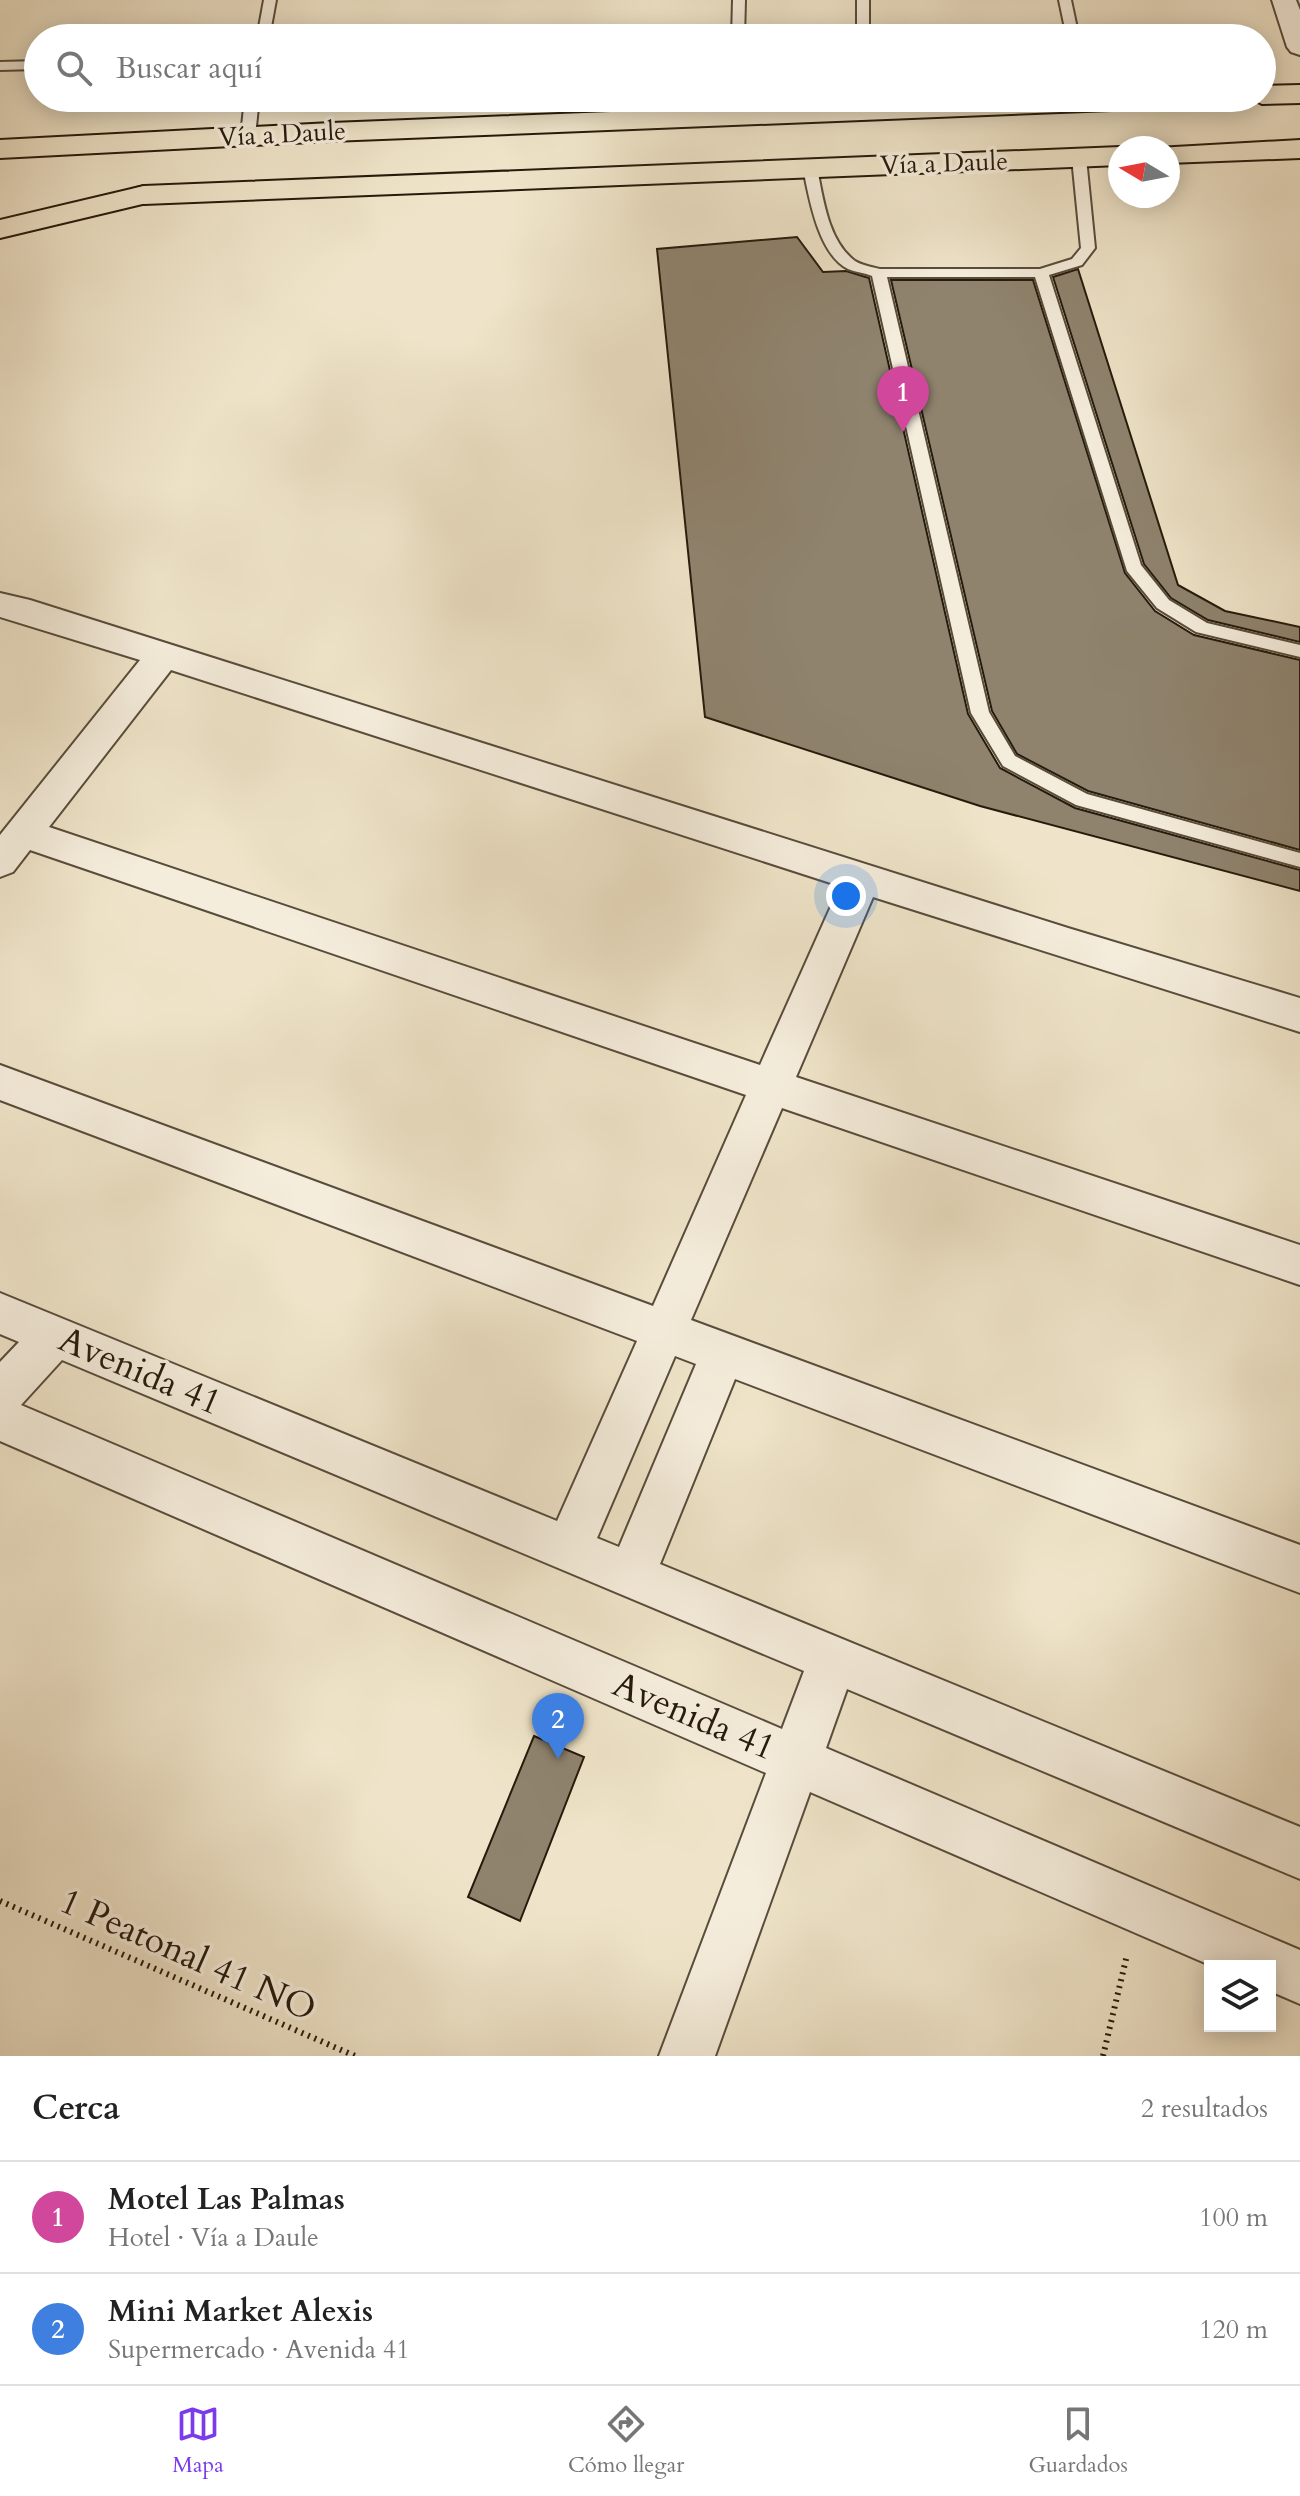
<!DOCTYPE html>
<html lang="es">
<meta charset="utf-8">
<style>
:root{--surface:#fff;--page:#f2f2f2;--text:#222;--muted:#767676;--line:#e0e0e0;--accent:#7c3aed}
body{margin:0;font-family:Cardo,serif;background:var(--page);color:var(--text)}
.controls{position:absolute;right:24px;bottom:24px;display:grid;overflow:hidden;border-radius:0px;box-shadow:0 4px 20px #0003}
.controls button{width:72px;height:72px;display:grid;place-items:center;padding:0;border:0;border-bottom:2px solid var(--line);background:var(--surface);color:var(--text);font:40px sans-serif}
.compass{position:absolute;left:1108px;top:136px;width:72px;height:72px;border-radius:50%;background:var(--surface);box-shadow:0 4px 20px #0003;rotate:280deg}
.you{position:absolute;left:846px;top:896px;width:28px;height:28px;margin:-20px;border:6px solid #fff;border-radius:50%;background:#1a73e8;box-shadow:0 0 0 12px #1a73e833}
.badge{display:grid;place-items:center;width:52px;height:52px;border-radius:50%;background:var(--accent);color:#fff;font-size:26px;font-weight:700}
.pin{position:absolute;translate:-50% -66px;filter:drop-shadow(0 2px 4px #0008)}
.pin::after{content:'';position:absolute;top:42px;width:28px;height:24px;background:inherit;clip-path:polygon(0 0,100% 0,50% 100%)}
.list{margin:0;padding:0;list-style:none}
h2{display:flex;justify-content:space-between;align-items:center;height:104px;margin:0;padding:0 32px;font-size:34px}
h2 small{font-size:26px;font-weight:400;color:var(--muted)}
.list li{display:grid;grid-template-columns:52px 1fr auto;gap:24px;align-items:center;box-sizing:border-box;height:112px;padding:0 32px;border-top:2px solid var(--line)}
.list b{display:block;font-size:30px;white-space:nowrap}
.list p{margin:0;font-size:26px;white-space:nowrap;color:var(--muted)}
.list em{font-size:26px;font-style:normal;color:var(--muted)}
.icon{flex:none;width:44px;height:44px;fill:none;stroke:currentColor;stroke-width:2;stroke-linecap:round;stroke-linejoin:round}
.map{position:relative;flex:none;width:1300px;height:2056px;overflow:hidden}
.search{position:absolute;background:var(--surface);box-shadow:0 4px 20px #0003;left:24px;right:24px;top:24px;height:88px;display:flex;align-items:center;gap:20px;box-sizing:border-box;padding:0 28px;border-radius:44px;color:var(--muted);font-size:30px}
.sheet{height:328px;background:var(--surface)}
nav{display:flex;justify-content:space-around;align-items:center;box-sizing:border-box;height:112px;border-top:2px solid var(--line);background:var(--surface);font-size:22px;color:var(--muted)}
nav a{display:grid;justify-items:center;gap:4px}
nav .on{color:var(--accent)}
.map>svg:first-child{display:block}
.building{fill:#8f836e;stroke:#261a0c;stroke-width:2}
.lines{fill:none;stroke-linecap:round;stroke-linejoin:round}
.service-casing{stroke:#584c3b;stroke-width:4}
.minor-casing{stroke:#584c3b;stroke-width:4}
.primary-casing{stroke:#261a0c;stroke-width:4}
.trunk-casing{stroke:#261a0c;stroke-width:4}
.path{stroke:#261a0c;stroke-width:6;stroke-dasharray:2 5;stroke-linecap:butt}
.service{fill:#f5eddc;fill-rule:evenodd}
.minor{fill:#f5eddc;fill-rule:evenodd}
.primary{fill:#efe4c9;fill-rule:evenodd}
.trunk{fill:#efe4c9;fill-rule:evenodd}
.labels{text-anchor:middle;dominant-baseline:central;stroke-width:7;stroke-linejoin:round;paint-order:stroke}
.far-street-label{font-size:26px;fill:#261a0c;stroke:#f5eddc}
.near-street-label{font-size:36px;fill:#261a0c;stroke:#f5eddc}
</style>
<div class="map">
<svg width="1300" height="2056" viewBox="0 0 1300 2056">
<rect width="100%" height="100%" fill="#efe4c9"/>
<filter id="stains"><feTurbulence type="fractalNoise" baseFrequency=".0025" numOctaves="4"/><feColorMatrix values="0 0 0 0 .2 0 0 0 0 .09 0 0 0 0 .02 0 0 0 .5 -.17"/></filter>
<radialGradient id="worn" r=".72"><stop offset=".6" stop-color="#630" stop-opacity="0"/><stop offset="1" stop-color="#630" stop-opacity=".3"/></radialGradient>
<g class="building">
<polygon points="797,237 823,272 846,271 869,278 968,714 1000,768 1075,808 1300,870 1300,891 980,806 705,717 657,249"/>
<polygon points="1078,269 1178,585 1225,611 1300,627 1300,642 1208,620 1171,598 1144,564 1053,277"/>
<polygon points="891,280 1033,280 1125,573 1155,611 1194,635 1300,660 1300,850 1088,791 1017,754 992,711"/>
<polygon points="534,1736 584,1757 520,1921 468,1897"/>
</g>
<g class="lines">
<defs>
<g id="service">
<polygon points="264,0 276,0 269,38 257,38"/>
<polygon points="733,0 745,0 744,38 732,38"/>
<rect x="857" y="0" width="12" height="38"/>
<polygon points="1059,0 1071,0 1079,38 1067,38"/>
<polygon points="38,61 38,69 0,70 0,62"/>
<polygon points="245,98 259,98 255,136 248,140 241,136"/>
<polygon points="723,98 737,98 732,119 720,116"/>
<path d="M 1079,154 L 1086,158 L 1095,248 L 1082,265 L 1049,275 L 1141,565 L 1169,600 L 1207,623 L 1300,645 L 1300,657 L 1196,632 L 1157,608 L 1127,571 L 1035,277 L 887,277 L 989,712 L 1015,756 L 1087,794 L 1300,853 L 1300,867 L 1076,805 L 1003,766 L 971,713 L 872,276 C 865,273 855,272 848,269 C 818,254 809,197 803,168 L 810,164 L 817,168 C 823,198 828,241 855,261 C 861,265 872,267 880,269 L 1040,269 L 1072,259 L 1081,248 L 1072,158 Z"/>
</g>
<g id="minor">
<polygon points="1272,0 1296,0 1300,10 1300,55 1291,52 1287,47"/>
<path d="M 0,593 L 30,600 L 1068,928 L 1300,998 L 1300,1032 L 873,897 L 796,1077 L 1300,1245 L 1300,1285 L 782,1108 L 691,1320 L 1300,1545 L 1300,1593 L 735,1379 L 660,1564 L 1300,1827 L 1300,1879 L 847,1689 L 826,1748 L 1300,1950 L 1300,2004 L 1270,1991 L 1270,1966 L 1212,1966 L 810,1792 L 715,2056 L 659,2056 L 766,1773 L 0,1441 L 0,1362 L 19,1342 L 0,1334 L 0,1293 L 557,1521 L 637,1341 L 0,1100 L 0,1065 L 653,1306 L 746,1095 L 30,850 L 13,872 L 0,877 L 0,835 L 140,660 L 0,617 ZM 171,670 L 840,886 L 760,1065 L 49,827 ZM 675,1356 L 696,1364 L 619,1547 L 597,1538 ZM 62,1360 L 804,1671 L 782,1729 L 21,1405 Z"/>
</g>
<g id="primary">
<polygon points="1300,85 1300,103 1262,104 1250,98 1262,98 1262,86"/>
<polygon points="968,98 1203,98 1198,104 1188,107 331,141 0,158 0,140 331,123"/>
<polygon points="1300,140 1300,158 1168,163 1168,148 1157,148"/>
<polygon points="1120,147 1124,148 1120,148 1120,165 144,204 133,201 129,195 133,189 144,186"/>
</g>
<polygon id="trunk" points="144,186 155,189 159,195 155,201 0,238 0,220"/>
</defs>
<use href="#service" class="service-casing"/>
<use href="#minor" class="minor-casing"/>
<use href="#primary" class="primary-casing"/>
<use href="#trunk" class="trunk-casing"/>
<g class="path">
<polyline points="0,1901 355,2056"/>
<polyline points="1103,2056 1127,1955"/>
</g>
<use href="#service" class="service"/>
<use href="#minor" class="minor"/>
<use href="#primary" class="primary"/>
<use href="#trunk" class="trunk"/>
</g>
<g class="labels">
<g class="far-street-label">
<text transform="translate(282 134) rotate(-3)">Vía a Daule</text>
<text transform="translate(944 163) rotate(-2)">Vía a Daule</text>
</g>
<g class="near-street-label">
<text transform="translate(140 1371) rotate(23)">Avenida 41</text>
<text transform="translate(694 1716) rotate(23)">Avenida 41</text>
<text transform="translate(188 1955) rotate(24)">1 Peatonal 41 NO</text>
</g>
</g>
<rect width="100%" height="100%" filter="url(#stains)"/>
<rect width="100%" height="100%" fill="url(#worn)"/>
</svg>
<div class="controls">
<button><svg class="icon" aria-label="layers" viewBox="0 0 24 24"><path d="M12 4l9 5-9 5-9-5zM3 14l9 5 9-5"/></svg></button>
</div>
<svg class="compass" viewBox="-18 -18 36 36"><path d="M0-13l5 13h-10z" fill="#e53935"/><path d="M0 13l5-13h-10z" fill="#767676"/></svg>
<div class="you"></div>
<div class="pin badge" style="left:903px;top:432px;background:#d1479c">1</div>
<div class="pin badge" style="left:558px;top:1759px;background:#3f7fe0">2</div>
<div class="search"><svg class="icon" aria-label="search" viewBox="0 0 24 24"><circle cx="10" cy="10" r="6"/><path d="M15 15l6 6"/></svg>Buscar aquí</div>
</div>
<section class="sheet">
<h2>Cerca<small>2 resultados</small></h2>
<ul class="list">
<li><span class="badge" style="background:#d1479c">1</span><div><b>Motel Las Palmas</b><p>Hotel · Vía a Daule</p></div><em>100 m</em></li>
<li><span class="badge" style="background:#3f7fe0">2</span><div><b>Mini Market Alexis</b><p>Supermercado · Avenida 41</p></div><em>120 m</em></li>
</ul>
</section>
<nav>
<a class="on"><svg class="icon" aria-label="map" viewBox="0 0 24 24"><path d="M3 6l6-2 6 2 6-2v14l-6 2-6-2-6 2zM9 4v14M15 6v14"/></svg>Mapa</a>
<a><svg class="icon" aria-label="directions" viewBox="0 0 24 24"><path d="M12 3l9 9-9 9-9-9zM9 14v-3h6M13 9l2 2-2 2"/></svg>Cómo llegar</a>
<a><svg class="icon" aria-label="saved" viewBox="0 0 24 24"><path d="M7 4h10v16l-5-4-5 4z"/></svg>Guardados</a>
</nav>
